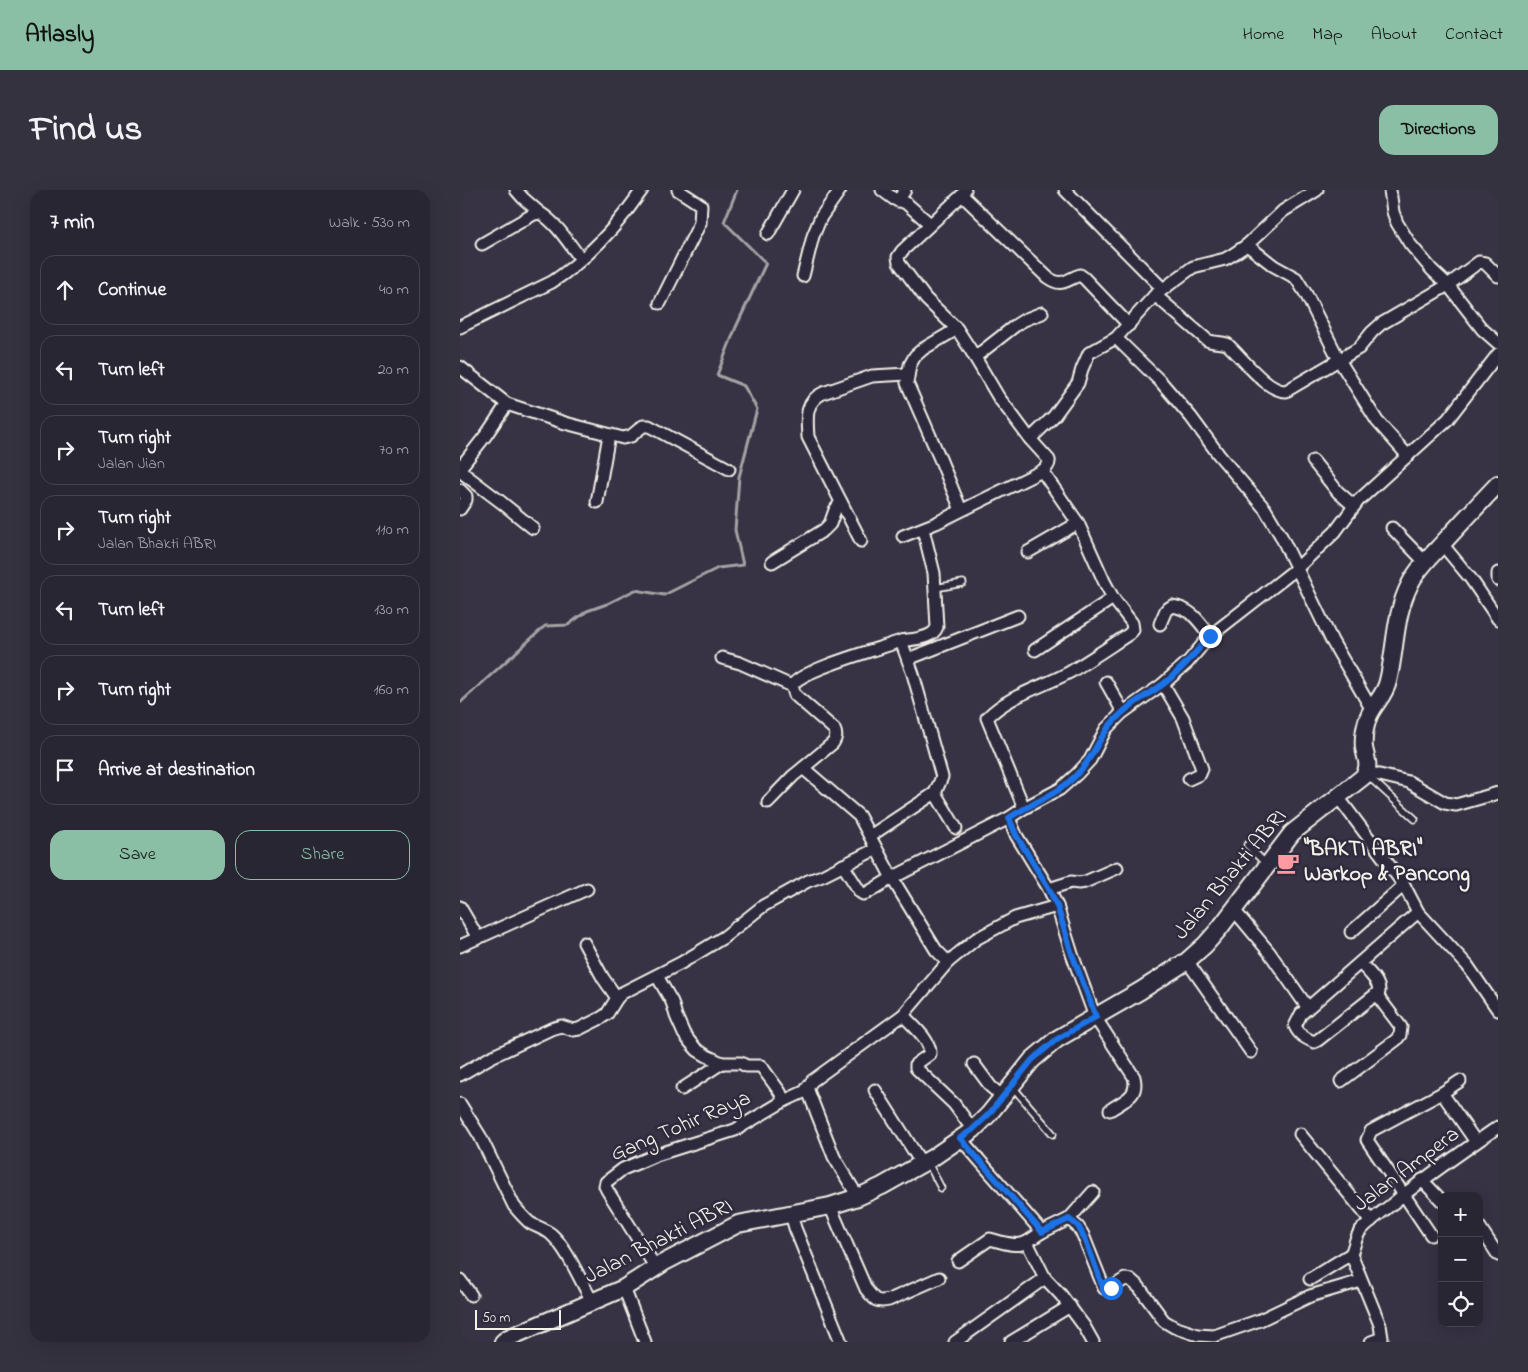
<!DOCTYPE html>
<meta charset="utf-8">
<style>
:root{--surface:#292633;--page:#35323f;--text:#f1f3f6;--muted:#a5a5ac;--line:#45434e;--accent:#8abfa5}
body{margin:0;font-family:"Indie Flower",sans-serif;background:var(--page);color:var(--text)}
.controls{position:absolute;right:15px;bottom:15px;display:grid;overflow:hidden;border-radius:10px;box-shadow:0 5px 20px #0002}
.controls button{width:45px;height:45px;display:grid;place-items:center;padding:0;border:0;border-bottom:1px solid var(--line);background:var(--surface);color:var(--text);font:25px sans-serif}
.scale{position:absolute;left:15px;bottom:12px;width:86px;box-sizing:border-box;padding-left:5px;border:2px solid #f4f1e8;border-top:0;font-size:14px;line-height:18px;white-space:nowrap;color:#f4f1e8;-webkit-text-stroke:4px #2f2a3d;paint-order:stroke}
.stop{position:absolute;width:15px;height:15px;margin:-11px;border:4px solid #1a73e8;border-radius:50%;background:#fff}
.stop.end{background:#1a73e8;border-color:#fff;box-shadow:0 1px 5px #0008}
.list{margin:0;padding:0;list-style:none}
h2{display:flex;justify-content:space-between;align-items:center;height:65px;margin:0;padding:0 20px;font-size:21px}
h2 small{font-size:16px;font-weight:400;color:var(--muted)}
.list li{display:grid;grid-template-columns:32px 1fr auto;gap:15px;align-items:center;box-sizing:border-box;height:70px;margin:0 10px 10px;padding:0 10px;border:1px solid var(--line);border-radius:15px}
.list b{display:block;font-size:19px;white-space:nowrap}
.list p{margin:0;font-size:16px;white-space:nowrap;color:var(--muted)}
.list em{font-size:16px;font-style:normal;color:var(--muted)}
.actions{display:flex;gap:10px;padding:15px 20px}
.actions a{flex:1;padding:11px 0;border:1px solid var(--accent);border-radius:15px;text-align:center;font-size:18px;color:var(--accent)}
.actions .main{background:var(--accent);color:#111}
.icon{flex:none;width:28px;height:28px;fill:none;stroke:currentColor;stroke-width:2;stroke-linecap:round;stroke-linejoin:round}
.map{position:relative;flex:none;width:1038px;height:1152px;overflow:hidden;border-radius:15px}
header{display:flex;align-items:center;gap:30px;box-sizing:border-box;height:70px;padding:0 25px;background:var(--accent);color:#111}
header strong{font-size:24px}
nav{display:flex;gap:28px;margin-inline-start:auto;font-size:18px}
.intro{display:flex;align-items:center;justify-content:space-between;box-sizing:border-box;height:120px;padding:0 30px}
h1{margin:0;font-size:35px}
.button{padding:12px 22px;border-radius:15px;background:var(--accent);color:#111;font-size:18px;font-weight:700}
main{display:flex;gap:30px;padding:0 30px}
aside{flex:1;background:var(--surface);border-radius:15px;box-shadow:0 5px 20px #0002}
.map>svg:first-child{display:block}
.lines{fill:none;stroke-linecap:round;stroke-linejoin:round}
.stream{stroke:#a6a2a4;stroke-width:3}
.lane-casing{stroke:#f4f1e8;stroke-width:9}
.street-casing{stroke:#f4f1e8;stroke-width:15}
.secondary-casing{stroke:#f4f1e8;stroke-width:20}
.lane{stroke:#2f2a3d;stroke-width:5.5}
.street{stroke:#2f2a3d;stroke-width:11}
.secondary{stroke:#2f2a3d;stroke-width:16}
.route{stroke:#1a73e8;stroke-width:6}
.labels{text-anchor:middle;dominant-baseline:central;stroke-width:5;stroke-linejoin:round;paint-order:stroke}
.poi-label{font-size:22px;font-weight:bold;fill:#f4f1e8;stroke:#2f2a3d;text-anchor:start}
.street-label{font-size:22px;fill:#f4f1e8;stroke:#2f2a3d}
</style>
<header>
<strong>Atlasly</strong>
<nav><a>Home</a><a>Map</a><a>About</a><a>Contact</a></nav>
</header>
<div class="intro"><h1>Find us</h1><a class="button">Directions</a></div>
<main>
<aside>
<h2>7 min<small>Walk · 530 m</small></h2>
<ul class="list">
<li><svg class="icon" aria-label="ahead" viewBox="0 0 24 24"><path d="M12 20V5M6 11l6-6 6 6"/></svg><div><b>Continue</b></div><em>40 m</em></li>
<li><svg class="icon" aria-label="left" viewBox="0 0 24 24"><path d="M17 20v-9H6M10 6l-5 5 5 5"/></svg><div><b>Turn left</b></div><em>20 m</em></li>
<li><svg class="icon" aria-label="right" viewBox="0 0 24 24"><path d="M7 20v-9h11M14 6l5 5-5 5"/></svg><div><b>Turn right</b><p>Jalan Jian</p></div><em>70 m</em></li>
<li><svg class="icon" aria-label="right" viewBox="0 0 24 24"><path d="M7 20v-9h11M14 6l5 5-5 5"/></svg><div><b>Turn right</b><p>Jalan Bhakti ABRI</p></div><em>110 m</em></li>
<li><svg class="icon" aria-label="left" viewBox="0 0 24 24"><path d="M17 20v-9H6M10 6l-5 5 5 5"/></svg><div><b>Turn left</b></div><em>130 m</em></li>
<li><svg class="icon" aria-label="right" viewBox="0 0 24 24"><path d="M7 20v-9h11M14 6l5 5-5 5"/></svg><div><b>Turn right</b></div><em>160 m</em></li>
<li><svg class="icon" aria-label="arrive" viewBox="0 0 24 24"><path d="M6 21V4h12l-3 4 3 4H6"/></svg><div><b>Arrive at destination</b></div></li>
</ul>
<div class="actions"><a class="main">Save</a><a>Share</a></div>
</aside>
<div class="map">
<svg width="1038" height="1152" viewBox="0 0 1038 1152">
<rect width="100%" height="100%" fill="#373244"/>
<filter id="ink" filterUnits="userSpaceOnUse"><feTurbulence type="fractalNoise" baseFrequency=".02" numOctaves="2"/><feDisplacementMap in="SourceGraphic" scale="10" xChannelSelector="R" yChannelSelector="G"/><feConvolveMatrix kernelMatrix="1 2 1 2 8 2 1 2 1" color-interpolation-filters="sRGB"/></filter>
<g filter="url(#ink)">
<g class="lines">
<polyline class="stream" points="0,513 85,436 108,435 127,421 147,414 175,400 204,405 258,378 283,375 275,340 279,287 297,219 284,196 257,185 276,137 306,73 264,32 277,0"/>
<defs>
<g id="lane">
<polyline points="475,398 503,393"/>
<polyline points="907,585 955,629"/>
<polyline points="787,655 806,674"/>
<polyline points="552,896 593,944"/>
<polyline points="468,973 481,998"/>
</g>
<g id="street">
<polyline points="56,0 63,8 80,23"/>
<polyline points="422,0 434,9 446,13 470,34"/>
<polyline points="605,0 703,99"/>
<polyline points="930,0 933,22 937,33 950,54 972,80 988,95 1022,139 1038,153"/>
<path d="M 502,5 L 587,87 C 602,98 605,90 620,85 L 624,88 L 669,135"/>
<polyline points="438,11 445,0"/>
<polyline points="308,44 333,0"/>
<path d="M 22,54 L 74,24 L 80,23 C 97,33 109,54 121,69"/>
<polyline points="787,55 814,76 836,88 846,104 879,170 917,231 948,266"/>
<polyline points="343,86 353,46 361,27 380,0"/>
<path d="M 695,105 L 747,150 C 753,153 760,152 767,154 C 782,167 807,202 826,201 L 899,158 L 912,142 L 921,134 L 988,95 L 1019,72 L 1025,73 L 1038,86"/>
<polyline points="200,113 240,33 241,15 218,0"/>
<path d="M 0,137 L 92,92 C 127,69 158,35 182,0"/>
<polyline points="497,139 463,159 455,166 450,175 447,193 481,271 501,320"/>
<polyline points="656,148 701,192 731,227 759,265 805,319 821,346 872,451 912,520"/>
<polyline points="515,167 556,135 564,130 582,123"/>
<polyline points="0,177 47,214 105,233 163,248 171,246 183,236 189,236 269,279"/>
<polyline points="570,249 594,226 618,193 622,179 629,163 656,148 695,105 733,77 765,69 772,65 787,55 823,21 857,0"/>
<polyline points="853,271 878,302 894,316"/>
<polyline points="0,278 26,245 47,214"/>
<polyline points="0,281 41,312 73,338"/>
<polyline points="0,300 6,306 6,310 0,319"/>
<polyline points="137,312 149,245"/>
<polyline points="932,338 965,372"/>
<path d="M 443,346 L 476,333 L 582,281 C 586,278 590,275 589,270 L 570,249 L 550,222 L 539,208 L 510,159 L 497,139 L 466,109 L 439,73 L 438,67 L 442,61 L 502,5 L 505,0"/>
<path d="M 401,351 L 348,247 C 347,229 344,212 363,203 L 412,186 L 447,184"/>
<polyline points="982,354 1011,389 1038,429"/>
<polyline points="568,362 618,333"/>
<polyline points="312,372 364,340 370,334 375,320 381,312"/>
<polyline points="1038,383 1038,390"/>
<path d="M 700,434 L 706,420 L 712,416 C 732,419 739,431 750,446"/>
<polyline points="575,460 653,408"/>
<polyline points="262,468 280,473 332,496"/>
<polyline points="448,469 558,426"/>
<polyline points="646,492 663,522"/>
<polyline points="703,494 723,528 742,579 740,584 729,589"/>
<polyline points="907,582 949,592 985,613 996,615 1038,603"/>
<polyline points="475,603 496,638"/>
<polyline points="878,607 944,695 958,722 1007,775 1038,820"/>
<polyline points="308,612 333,586 343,578"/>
<path d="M 564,618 L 527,528 C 549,505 583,497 610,482 C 630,470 649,457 669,444 L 673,440 L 672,433 L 653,408 L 644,391 L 618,333 L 582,281"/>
<path d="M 549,628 L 556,645 L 589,699 L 597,716 L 612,764 L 635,827 L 674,887 C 679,907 664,910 650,920"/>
<path d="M 410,646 L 475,603 L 482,587 L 453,484 L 441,451 C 452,449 473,449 477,437 L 474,383 L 463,339"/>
<polyline points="383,675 400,702 403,704 407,703 432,688 549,628 564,618 600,599 617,584 630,570 646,539 662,523 703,494 728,472 750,446 836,379 875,342 898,311 988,229 1038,164"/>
<polyline points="589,699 611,692 619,693 625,692 657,678"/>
<polyline points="0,717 18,748"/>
<polyline points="774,720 809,762 848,818"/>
<polyline points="891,742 944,695"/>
<polyline points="124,753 143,788 157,808"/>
<polyline points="0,756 127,699"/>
<polyline points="727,771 791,862"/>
<polyline points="488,772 516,749 555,728 597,716"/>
<path d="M 900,773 C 907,781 920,791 919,802 L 858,850 L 854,852 C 845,848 839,845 835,836 L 841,824 L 958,722"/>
<polyline points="197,786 212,812 216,826 224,844 230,852 237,860 247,866 262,873 281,873 286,876 301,876 320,902 324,911"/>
<path d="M 443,825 C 452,835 471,850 470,864 L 456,874 L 456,878 L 494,914 L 513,940"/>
<polyline points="514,874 531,897 543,907"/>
<polyline points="0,885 31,867 91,839 101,836 113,840 119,839 141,828 147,824 157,808 162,803 221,773 264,747 303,716 348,691 362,686 416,659"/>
<polyline points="881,891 936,850 940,845 941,837 916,804"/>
<polyline points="222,899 262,873"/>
<polyline points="415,900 462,974"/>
<polyline points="982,903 1016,952"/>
<path d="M 0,914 L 20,946 L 54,1016 C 59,1022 64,1028 70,1033 C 77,1037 85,1039 91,1044 C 107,1058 121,1092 132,1111"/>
<polyline points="840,944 911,1031"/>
<polyline points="500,948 582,1042"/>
<polyline points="962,990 982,1011"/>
<path d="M 398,1007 L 374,967 L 347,898 L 352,891 L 443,825 L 488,772 L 476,760 L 432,688 L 399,626 L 343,578 L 373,553 C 376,548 377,545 374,539 L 335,505 L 332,496 C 339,480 422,458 441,451"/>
<path d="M 370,1016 L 406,1099 C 414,1109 415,1113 429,1110 L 479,1088"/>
<polyline points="331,1024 335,1038 381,1152"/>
<polyline points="609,1029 633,1002"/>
<polyline points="1019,1036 1038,1065"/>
<polyline points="971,1045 907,950 911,941 982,903 1000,891"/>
<path d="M 498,1071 L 530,1049 C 541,1052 557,1058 567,1052"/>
<polyline points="196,1078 147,1000 145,996 146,992 163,979 196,965 275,940 324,911 348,900"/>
<polyline points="850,1089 891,1064"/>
<polyline points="0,1090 11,1105"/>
<polyline points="164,1098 185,1152"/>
<polyline points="495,1152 585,1088"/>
<polyline points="551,1152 610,1116"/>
<polyline points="633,1152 624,1136 601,1105 585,1088 567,1052 582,1042 609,1029 618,1037 623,1045 644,1098 651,1098 665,1089 671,1090 679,1097 704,1131 714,1137 738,1145 754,1146 800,1130 850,1106 901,1091"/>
<path d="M 911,1152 L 922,1148 L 920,1135 L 891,1064 C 895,1056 895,1047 901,1040 C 910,1030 921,1023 931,1015 C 965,987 1002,962 1038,937"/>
</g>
<path id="secondary" d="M 43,1152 L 48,1148 L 164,1098 L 203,1073 L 278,1034 L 370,1016 L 398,1007 L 422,996 L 472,968 L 513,940 L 529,924 L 572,870 L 597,849 L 680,801 L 727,771 L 745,755 L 759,739 L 832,643 L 903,587 C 911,576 906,569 904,558 C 903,548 905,537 908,528 C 913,514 925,506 928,491 C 936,459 934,425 950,394 C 957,379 971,366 983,353 C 1001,333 1020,313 1038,294"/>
</defs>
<use href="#lane" class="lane-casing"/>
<use href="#street" class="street-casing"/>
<use href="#secondary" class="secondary-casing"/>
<use href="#lane" class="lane"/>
<use href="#street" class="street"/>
<use href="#secondary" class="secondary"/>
</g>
</g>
<g class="lines" filter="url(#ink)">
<path class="route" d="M 651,1098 L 647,1099 L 642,1095 L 626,1051 L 618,1036 L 609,1029 L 582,1042 L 500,948 L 512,940 L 529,924 L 572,870 L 597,849 L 636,827 L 612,764 L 597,716 L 589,699 L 556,645 L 549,628 C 573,612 600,604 619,582 C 631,570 636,555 646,541 C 649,535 656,529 661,524 C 673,512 688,505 702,495 C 720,482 735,463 750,446"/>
</g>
<defs>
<symbol id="cafe-bare" viewBox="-9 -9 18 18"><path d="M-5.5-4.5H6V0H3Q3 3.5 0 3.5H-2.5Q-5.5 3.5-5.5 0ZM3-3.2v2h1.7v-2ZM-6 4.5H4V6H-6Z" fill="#ff9aa2" stroke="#2f2a3d" stroke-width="2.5" paint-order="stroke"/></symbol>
</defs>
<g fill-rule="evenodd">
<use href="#cafe-bare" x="812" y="657" width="32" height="32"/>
</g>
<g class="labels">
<g class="poi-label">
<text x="844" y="660">"BAKTI ABRI"<tspan x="844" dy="25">Warkop &amp; Pancong</tspan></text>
</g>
<g class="street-label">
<text transform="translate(771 685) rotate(-50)">Jalan Bhakti ABRI</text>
<text transform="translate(221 937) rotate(-23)">Gang Tohir Raya</text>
<text transform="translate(947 980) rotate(-37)">Jalan Ampera</text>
<text transform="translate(199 1052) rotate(-27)">Jalan Bhakti ABRI</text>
</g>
</g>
</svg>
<div class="controls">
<button>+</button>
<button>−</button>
<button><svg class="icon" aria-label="locate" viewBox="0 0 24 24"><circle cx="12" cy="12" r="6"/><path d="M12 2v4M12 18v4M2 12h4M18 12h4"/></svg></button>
</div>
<div class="scale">50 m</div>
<div class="stop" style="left:651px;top:1098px"></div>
<div class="stop end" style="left:750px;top:446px"></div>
</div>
</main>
